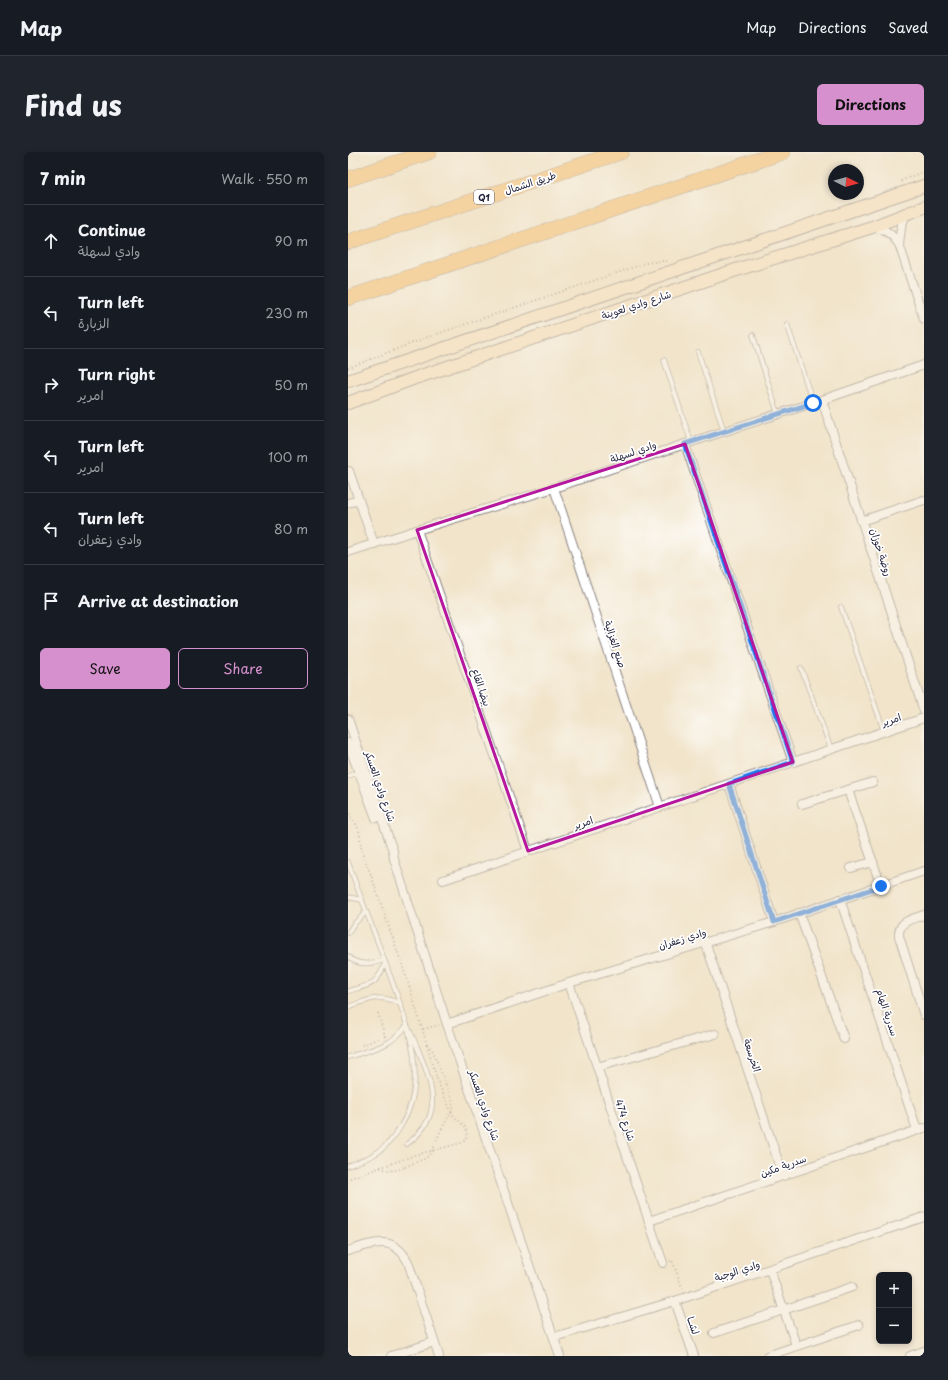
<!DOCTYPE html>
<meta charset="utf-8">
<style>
:root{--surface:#171b24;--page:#20242c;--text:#f1f3f6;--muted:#9ea1a6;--line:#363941;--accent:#d690ce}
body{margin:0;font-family:"Playpen Sans","Playpen Sans Arabic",sans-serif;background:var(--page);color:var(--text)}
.controls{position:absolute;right:12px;bottom:12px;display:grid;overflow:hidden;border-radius:6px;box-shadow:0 2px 6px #0003}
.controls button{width:36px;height:36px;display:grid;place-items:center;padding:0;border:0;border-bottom:1px solid var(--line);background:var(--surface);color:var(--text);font:20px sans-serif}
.compass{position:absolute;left:480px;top:12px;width:36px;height:36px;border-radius:50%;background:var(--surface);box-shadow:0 2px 6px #0003;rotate:96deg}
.stop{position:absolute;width:12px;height:12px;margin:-9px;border:3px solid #1a73e8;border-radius:50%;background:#fff}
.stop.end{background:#1a73e8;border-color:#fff;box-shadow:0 1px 4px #0008}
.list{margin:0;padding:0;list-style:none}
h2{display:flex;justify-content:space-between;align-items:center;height:52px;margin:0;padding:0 16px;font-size:17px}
h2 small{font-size:13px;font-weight:400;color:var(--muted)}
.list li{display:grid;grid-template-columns:26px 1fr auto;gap:12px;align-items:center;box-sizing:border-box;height:72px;padding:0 16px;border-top:1px solid var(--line)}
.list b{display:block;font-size:15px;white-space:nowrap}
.list p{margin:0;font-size:13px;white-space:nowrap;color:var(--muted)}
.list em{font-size:13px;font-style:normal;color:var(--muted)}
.actions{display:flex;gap:8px;padding:12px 16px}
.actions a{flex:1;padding:9px 0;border:1px solid var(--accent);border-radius:6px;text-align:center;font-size:14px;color:var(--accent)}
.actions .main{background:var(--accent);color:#111}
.icon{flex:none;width:22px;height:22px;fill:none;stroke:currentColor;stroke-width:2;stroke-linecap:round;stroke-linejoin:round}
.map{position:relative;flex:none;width:576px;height:1204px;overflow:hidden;border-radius:6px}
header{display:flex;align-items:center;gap:24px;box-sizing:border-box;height:56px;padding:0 20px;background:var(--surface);border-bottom:1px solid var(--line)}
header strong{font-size:19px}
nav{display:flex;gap:22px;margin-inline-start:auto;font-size:14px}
.intro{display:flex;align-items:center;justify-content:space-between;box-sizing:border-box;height:96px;padding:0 24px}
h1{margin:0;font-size:28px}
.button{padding:10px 18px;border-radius:6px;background:var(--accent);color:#111;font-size:14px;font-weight:700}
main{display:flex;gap:24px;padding:0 24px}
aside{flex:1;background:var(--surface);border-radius:6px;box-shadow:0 2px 6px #0003}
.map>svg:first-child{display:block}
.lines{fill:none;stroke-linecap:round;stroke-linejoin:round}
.service-casing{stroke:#8a8382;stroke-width:5.5}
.minor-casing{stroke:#8a8382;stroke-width:10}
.secondary-casing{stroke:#8a8382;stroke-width:14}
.motorway-casing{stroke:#8a8382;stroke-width:16}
.path{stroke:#8a8382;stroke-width:2;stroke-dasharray:1 3;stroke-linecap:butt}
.service{stroke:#fff;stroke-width:4}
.minor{stroke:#fff;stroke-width:8}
.secondary{stroke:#fde5c5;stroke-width:12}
.motorway{stroke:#fabe6d;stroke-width:15}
.path-bridge{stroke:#8a8382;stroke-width:2;stroke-dasharray:1 3;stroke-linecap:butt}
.route{stroke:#1a73e8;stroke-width:5}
.marked{fill:none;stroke:#b5179e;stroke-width:3;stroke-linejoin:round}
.labels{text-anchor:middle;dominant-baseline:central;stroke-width:3.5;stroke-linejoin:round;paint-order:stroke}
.shield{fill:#fff;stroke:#646476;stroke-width:1}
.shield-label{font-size:9px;font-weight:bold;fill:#22223b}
.street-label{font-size:10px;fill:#22223b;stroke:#fff}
</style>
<header>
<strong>Map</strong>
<nav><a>Map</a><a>Directions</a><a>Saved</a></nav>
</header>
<div class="intro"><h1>Find us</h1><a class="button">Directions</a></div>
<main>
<aside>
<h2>7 min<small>Walk · 550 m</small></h2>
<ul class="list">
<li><svg class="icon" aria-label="ahead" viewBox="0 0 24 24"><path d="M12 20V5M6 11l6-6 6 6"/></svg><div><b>Continue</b><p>وادي لسهلة</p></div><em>90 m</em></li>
<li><svg class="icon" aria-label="left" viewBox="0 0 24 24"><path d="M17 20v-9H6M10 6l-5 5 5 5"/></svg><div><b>Turn left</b><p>الزبارة</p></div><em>230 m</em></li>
<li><svg class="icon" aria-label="right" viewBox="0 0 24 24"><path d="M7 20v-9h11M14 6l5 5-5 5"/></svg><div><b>Turn right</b><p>امرير</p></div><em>50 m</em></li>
<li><svg class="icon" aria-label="left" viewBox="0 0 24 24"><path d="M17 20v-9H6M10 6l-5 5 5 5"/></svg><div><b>Turn left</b><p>امرير</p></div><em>100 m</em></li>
<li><svg class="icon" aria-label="left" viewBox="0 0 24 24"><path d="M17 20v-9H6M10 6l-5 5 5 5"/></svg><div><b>Turn left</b><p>وادي زعفران</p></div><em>80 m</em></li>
<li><svg class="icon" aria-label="arrive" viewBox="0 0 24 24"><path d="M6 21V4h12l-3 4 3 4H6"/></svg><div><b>Arrive at destination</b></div></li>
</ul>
<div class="actions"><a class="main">Save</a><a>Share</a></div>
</aside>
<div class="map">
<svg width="576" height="1204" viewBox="0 0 576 1204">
<rect width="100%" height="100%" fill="#fff"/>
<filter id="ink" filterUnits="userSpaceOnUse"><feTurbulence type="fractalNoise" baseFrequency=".025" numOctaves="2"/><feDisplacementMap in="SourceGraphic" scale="8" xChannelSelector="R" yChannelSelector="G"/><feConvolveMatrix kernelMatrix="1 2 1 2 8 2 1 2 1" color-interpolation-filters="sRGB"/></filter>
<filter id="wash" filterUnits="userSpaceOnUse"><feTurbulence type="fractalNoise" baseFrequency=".012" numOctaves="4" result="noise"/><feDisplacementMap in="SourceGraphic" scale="16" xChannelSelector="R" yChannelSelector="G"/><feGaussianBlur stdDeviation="0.9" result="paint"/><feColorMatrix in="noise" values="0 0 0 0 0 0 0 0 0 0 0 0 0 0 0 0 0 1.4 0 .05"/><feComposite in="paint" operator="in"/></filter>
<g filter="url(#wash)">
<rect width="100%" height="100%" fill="#f1e4ca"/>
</g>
<g filter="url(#ink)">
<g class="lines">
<defs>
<g id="service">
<polyline points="439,172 465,251"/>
<polyline points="405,183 430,262"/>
<polyline points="350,200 376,279"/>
<polyline points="316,208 343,290"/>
<polyline points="493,455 536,579"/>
<polyline points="453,516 483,597"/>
<polyline points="0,624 11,620"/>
<path d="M 0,710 C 13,747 28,784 41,821 C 58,868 82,925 54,972 C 48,983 40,993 30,1000 C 21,1006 10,1010 0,1014"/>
<polyline points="0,745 14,748"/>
<polyline points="0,781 5,773 18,760"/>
<path d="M 0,804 C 9,815 24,812 36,808"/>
<path d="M 0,839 C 21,833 29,834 37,811"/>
<path d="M 0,855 C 20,848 31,841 52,852"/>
<path d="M 0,905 C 25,897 43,895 59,873 C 66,887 72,901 77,915 C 89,948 88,970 59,992"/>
</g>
<g id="minor">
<path d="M 525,75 C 537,77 544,82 551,92 L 576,167"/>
<polyline points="551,92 553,76 558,61"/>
<polyline points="474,248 576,559"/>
<polyline points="337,292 445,610"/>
<polyline points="1,319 26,392"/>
<polyline points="206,336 312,655"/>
<polyline points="0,351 11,348"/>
<polyline points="513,369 576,348"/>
<polyline points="69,378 180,699"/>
<polyline points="0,400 69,378 206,336 337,292 474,248 576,213"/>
<polyline points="0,567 45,699 46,707 99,872 212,1204"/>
<polyline points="0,591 28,666"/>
<polyline points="381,632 426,770"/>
<polyline points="500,638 533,734"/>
<polyline points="454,652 525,630"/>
<polyline points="503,716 525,710"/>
<polyline points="95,728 576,566"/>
<polyline points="492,747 569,978"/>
<polyline points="451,761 496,887"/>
<path d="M 576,763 C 564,767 550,769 551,784 L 576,863"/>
<polyline points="357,789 435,1024"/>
<polyline points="221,831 315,1111"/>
<polyline points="99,872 221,831 426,770 576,719"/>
<polyline points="249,915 367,882"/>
<polyline points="301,1069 576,976"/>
<path d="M 0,1099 C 24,1091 46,1082 60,1110 L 91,1204"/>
<polyline points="422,1118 448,1193"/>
<polyline points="327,1149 346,1204"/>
<polyline points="366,1181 504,1135"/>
<polyline points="206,1185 327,1149 576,1065"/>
<polyline points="43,1204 86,1190"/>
<polyline points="419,1204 511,1173"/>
<polyline points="562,1204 576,1199"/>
</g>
<g id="secondary">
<polyline points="0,229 576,34"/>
<polyline points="0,251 70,225 385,119 524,75 576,55"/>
</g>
<g id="motorway">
<polyline points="0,27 81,0"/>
<polyline points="0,90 273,0"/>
<polyline points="0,146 435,0"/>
</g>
</defs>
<use href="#service" class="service-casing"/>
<use href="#minor" class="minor-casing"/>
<use href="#secondary" class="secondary-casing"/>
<use href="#motorway" class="motorway-casing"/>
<g class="path">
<polyline points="553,29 576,19"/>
<polyline points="0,216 80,185 298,111 313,109 319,109"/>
<polyline points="0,658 3,666 8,672 11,678 14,701 23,723 61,833 90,930 104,962 118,976 119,984 118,988 113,991 67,1003 0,1027"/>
<polyline points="30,861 37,884 36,884"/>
<polyline points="75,877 91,873"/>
<polyline points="79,892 85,899 98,933"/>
<polyline points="14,893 32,886"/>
<path d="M 32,1015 C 42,1020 47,1019 57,1015"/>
<polyline points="322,1109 324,1108 335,1138"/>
</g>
<use href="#service" class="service"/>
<use href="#minor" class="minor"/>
<use href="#secondary" class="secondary"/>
<use href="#motorway" class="motorway"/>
<polyline class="path-bridge" points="57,1015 78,1006 84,1000 92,980 105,957 104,947 98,933"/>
</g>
</g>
<g class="lines" filter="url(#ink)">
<polyline class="route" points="465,251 337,292 445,610 381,632 426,770 533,734"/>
</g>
<path d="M0 0H576V1204H0ZM 337,292 L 445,610 L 180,699 L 69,378 Z" fill="#f1e4ca" fill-opacity=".55" fill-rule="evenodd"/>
<path class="marked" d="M 337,292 L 445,610 L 180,699 L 69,378 Z"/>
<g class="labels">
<rect class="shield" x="126" y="38" width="20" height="14" rx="3"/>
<g class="shield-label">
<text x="136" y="45">Q1</text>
</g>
<g class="street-label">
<text transform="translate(182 30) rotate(-18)">طريق الشمال</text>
<text transform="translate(288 152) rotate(-18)">شارع وادي لعوينة</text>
<text transform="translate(285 299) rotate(-19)">وادي لسهلة</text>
<text transform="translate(534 400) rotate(72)">روضة خوزان</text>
<text transform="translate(268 492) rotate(72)">صنع الغزالية</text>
<text transform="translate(134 535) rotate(71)">بيضا القاع</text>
<text transform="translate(543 567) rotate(-19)">امرير</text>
<text transform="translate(33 634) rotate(71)">شارع وادي العسكر</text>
<text transform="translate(235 670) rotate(-19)">امرير</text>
<text transform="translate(334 786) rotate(-17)">وادي زعفران</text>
<text transform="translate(540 860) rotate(72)">سدرية الهام</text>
<text transform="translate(405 903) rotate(72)">الخرسعة</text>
<text transform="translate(137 953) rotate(71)">شارع وادي العسكر</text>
<text transform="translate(278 968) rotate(72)">شارع 474</text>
<text transform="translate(435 1013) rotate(-19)">سدرية مكين</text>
<text transform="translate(389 1118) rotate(-18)">وادي الوجبة</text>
<text transform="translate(346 1173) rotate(71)">لشــا</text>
</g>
</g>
</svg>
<div class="controls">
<button>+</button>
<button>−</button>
</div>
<svg class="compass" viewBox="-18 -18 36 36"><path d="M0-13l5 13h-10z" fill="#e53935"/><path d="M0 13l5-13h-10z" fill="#9ea1a6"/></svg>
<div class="stop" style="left:465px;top:251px"></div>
<div class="stop end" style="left:533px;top:734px"></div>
</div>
</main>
